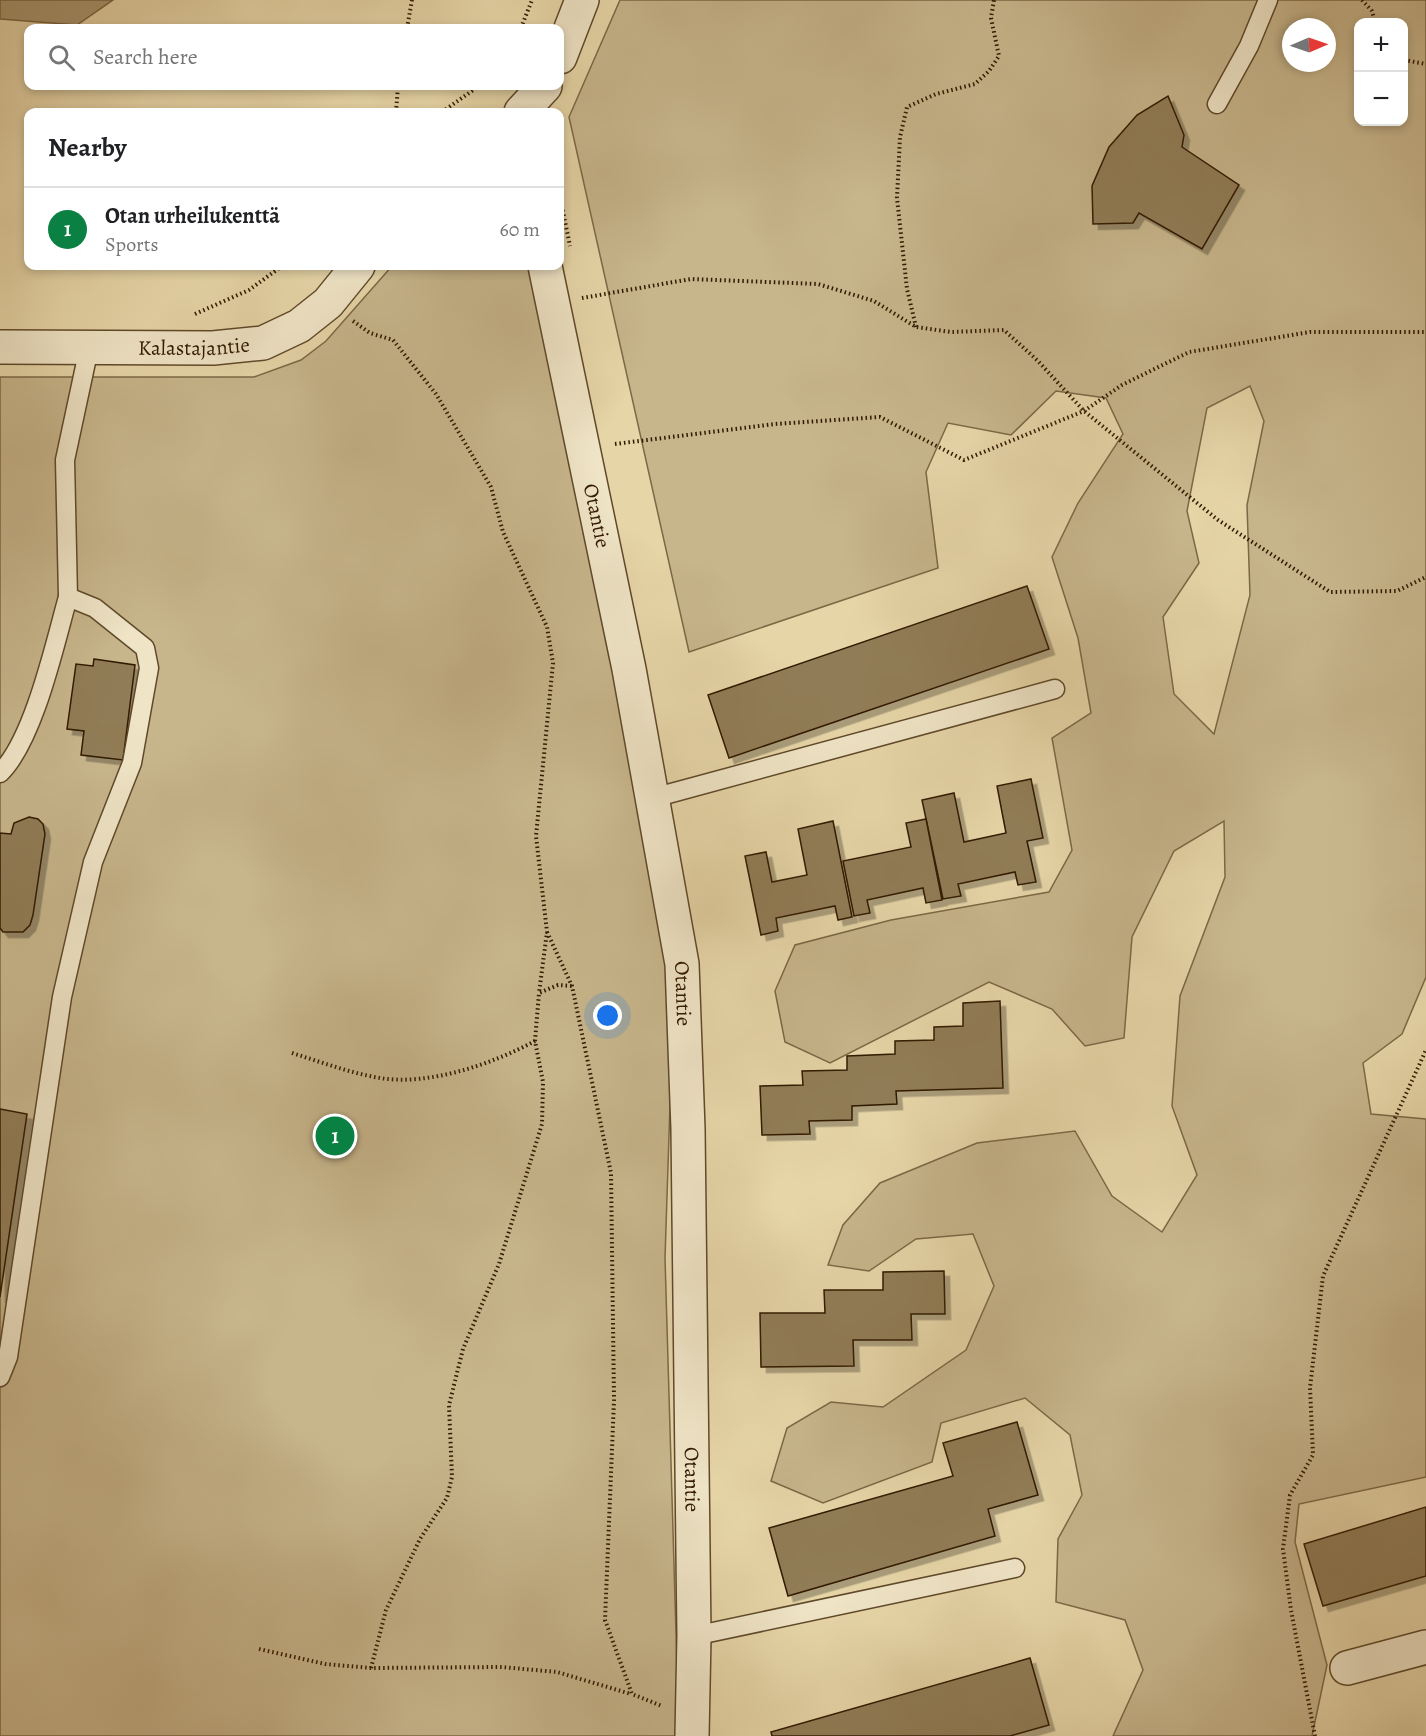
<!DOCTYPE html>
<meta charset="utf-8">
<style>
:root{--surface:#fff;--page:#f2f2f2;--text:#202124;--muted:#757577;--line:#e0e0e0;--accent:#0b8043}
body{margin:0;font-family:Alegreya,serif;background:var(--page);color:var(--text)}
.controls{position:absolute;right:18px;top:18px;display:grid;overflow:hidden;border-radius:12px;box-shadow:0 3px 9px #0003}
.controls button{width:54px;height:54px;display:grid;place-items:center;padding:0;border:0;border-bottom:2px solid var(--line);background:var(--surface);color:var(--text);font:30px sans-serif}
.compass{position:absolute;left:1282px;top:18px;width:54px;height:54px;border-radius:50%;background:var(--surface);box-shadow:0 3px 9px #0003;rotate:88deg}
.you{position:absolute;left:608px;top:1016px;width:21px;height:21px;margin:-15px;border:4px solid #fff;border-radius:50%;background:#1a73e8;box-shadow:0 0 0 9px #1a73e833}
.badge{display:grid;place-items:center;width:39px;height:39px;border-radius:50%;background:var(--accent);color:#fff;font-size:20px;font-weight:700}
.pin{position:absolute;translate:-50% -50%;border:3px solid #fff;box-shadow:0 2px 6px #0006}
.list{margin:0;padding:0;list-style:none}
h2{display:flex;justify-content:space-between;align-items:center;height:78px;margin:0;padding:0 24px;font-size:26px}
h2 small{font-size:20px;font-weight:400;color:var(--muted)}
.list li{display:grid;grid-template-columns:39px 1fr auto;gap:18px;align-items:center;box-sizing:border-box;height:84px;padding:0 24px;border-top:2px solid var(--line)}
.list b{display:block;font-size:22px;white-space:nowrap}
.list p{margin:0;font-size:20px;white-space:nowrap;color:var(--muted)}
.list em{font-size:20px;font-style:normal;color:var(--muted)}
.icon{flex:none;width:33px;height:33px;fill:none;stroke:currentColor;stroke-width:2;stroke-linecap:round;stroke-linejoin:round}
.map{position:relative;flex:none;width:1426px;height:1736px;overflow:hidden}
.search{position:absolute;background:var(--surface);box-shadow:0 3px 9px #0003;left:24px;top:24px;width:540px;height:66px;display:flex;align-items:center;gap:15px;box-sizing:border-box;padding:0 21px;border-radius:12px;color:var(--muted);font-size:22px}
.panel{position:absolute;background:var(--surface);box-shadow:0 3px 9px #0003;left:24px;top:108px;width:540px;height:162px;border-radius:12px}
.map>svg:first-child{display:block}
.green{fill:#c7b58b;stroke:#7c6846;stroke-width:1.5;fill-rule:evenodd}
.water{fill:#a9956e;stroke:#796442;stroke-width:1.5}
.building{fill:#907b57;stroke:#321a00;stroke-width:1.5;filter:url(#shadow)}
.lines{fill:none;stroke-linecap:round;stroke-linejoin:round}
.lane-casing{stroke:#5f492a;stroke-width:21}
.street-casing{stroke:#5f492a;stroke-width:36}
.path{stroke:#321a00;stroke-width:4;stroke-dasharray:1.5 3;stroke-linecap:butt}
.lane{stroke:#efe4c6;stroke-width:18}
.street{stroke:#efe4c6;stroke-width:33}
.labels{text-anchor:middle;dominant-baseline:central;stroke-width:4.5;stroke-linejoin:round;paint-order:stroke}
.street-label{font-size:21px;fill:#321a00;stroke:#efe4c6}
</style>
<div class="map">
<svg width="1426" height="1736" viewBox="0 0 1426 1736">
<defs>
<filter id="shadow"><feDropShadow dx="5.5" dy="5.5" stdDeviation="0" flood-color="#0004"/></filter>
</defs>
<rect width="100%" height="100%" fill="#e6d5a7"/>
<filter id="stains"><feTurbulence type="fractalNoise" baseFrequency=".00333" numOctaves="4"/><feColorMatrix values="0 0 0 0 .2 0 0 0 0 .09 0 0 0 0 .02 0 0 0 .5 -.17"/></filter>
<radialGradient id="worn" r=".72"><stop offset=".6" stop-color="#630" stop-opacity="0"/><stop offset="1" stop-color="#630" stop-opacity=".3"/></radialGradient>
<g class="green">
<path d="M 620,0 L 1426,0 L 1426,977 L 1402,1034 L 1363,1063 L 1371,1114 L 1426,1119 L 1426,1477 L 1299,1504 L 1295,1542 L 1327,1665 L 1312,1736 L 1113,1736 L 1143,1670 L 1125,1620 L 1056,1602 L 1058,1539 L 1082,1495 L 1070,1435 L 1025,1398 L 941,1423 L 932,1462 L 823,1503 L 771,1481 L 787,1428 L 831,1402 L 883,1407 L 966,1350 L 994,1286 L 973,1234 L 916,1239 L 869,1271 L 828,1265 L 843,1225 L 880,1183 L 977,1143 L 1075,1131 L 1112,1196 L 1162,1232 L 1197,1175 L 1172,1106 L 1180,996 L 1225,877 L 1224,821 L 1174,851 L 1132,937 L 1124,1038 L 1085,1046 L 1052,1009 L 989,982 L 830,1063 L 785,1042 L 775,991 L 795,945 L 891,920 L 1049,892 L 1072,850 L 1052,738 L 1091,713 L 1078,638 L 1052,557 L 1078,503 L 1123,434 L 1106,398 L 1056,391 L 1011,435 L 948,423 L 926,472 L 938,568 L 689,652 L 569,117 ZM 1358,22 L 1404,22 L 1404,122 L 1358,122 ZM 1291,27 L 1327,27 L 1327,63 L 1291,63 ZM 1250,386 L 1264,421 L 1247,505 L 1250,595 L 1214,734 L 1174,694 L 1163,617 L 1199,563 L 1187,511 L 1207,408 Z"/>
<polygon points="392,266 528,266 571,449 642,809 673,1013 665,1258 679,1736 0,1736 0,377 254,377 301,360 326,341"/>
</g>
<polygon class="water" points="0,0 113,0 77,25 0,19"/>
<g class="building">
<polygon points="1168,96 1184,135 1182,147 1239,185 1202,249 1139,213 1133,223 1093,224 1092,186 1109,147 1137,115"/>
<polygon points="1027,586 1049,649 729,758 708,695"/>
<polygon points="94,659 135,665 123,760 81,755 84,731 67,729 76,664 93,666"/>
<polygon points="1031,779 1043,838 1027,841 1036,882 1018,885 1015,872 958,884 961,896 943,899 922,800 954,793 964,842 1006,833 997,786"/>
<polygon points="29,817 38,819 43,824 45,834 33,915 30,925 23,932 3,932 0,928 0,833 11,834 14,823"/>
<polygon points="926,819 942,900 926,903 923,888 867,900 870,913 854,916 843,861 911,847 906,823"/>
<polygon points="833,821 852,917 838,920 835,906 776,918 778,931 761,935 745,856 766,852 772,882 807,875 798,829"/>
<polygon points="1000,1001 1003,1088 896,1091 897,1104 852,1106 852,1120 809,1121 810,1134 762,1135 760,1086 803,1085 802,1071 847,1070 847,1056 895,1054 895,1041 934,1040 934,1027 963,1026 963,1003"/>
<polygon points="0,1109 27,1114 0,1297"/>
<polygon points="944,1271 945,1314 911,1314 912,1340 853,1340 854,1366 761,1367 760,1313 825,1313 824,1290 883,1290 883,1272"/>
<polygon points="1017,1422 1038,1495 988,1509 995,1536 788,1596 769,1528 953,1476 943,1443"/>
<polygon points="1426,1507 1426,1576 1323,1606 1304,1544"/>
<polygon points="1030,1658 1049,1725 1010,1736 772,1736 771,1732"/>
</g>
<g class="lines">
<defs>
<g id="lane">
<polyline points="1217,104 1249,46 1268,0"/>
<path d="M 0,773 C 34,740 55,643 68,597"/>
<polyline points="653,798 1055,689"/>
<polyline points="0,1377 8,1357 62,997 93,862 132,763 149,668 145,648 95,608 68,597 65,460 89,348"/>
<polyline points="694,1636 1015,1568"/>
</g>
<g id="street">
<polyline points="560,57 582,0"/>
<polyline points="521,112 545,86"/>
<path id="s1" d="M 545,266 L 629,669 L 682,964 L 688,1129 L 694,1636 L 692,1736"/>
<path id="s2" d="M 0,347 L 213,348 L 263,343 L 299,326 L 328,303 L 358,266"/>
<polyline points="1347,1668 1426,1647"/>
</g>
</defs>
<use href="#lane" class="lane-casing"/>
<use href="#street" class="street-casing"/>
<g class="path">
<polyline points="1362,0 1372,11 1375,22"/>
<polyline points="407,28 412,0"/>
<polyline points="521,28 532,0"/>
<polyline points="1404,60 1426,64"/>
<polyline points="396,112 398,86"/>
<polyline points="442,112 479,86"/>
<polyline points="560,197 570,246"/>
<polyline points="582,298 691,279 818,284 874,301 916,327 951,332 1004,330 1037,360 1084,411 1218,520 1330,592 1397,591 1426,577"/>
<polyline points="195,314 249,290 282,266"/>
<polyline points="353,321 370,333 393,340 436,394 491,487 503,532 547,627 553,663 536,836 547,932 539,993"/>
<polyline points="916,327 907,289 897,198 900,137 907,107 936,94 975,84 989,71 999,56 991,18 994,0"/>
<polyline points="615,444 775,424 880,417 964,460 1084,411 1122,385 1189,352 1310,332 1426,332"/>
<polyline points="547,932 572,986 611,1173 614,1400 605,1620 632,1694 662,1706"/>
<path d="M 292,1053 C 321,1062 350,1073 380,1078 C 429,1086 492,1064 535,1041"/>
<polyline points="259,1649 325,1664 371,1668 502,1667 557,1672 631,1694"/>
<polyline points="371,1668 386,1610 420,1539 447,1498 452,1477 449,1405 463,1349 499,1264 542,1124 543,1082 535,1041 539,993 558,985 572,986"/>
<polyline points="1315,1736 1291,1610 1283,1549 1290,1495 1313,1455 1310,1388 1323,1276 1426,1050"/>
</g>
<use href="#lane" class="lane"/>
<use href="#street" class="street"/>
</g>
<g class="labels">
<g class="street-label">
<text stroke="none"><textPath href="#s2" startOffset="194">Kalastajantie</textPath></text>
<text stroke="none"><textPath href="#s1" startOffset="255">Otantie</textPath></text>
<text stroke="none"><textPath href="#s1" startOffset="741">Otantie</textPath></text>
<text stroke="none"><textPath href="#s1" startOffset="1227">Otantie</textPath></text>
</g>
</g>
<rect width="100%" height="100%" filter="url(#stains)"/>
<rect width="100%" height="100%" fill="url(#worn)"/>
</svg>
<div class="controls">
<button>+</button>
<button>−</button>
</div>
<svg class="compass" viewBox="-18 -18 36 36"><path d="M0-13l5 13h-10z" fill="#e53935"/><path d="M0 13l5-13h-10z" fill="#757577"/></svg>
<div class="you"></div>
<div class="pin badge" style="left:335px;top:1136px">1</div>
<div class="search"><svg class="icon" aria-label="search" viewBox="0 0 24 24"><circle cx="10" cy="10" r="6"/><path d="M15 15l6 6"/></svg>Search here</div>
<section class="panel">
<h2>Nearby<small></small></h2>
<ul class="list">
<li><span class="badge">1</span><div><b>Otan urheilukenttä</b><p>Sports</p></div><em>60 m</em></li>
</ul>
</section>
</div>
